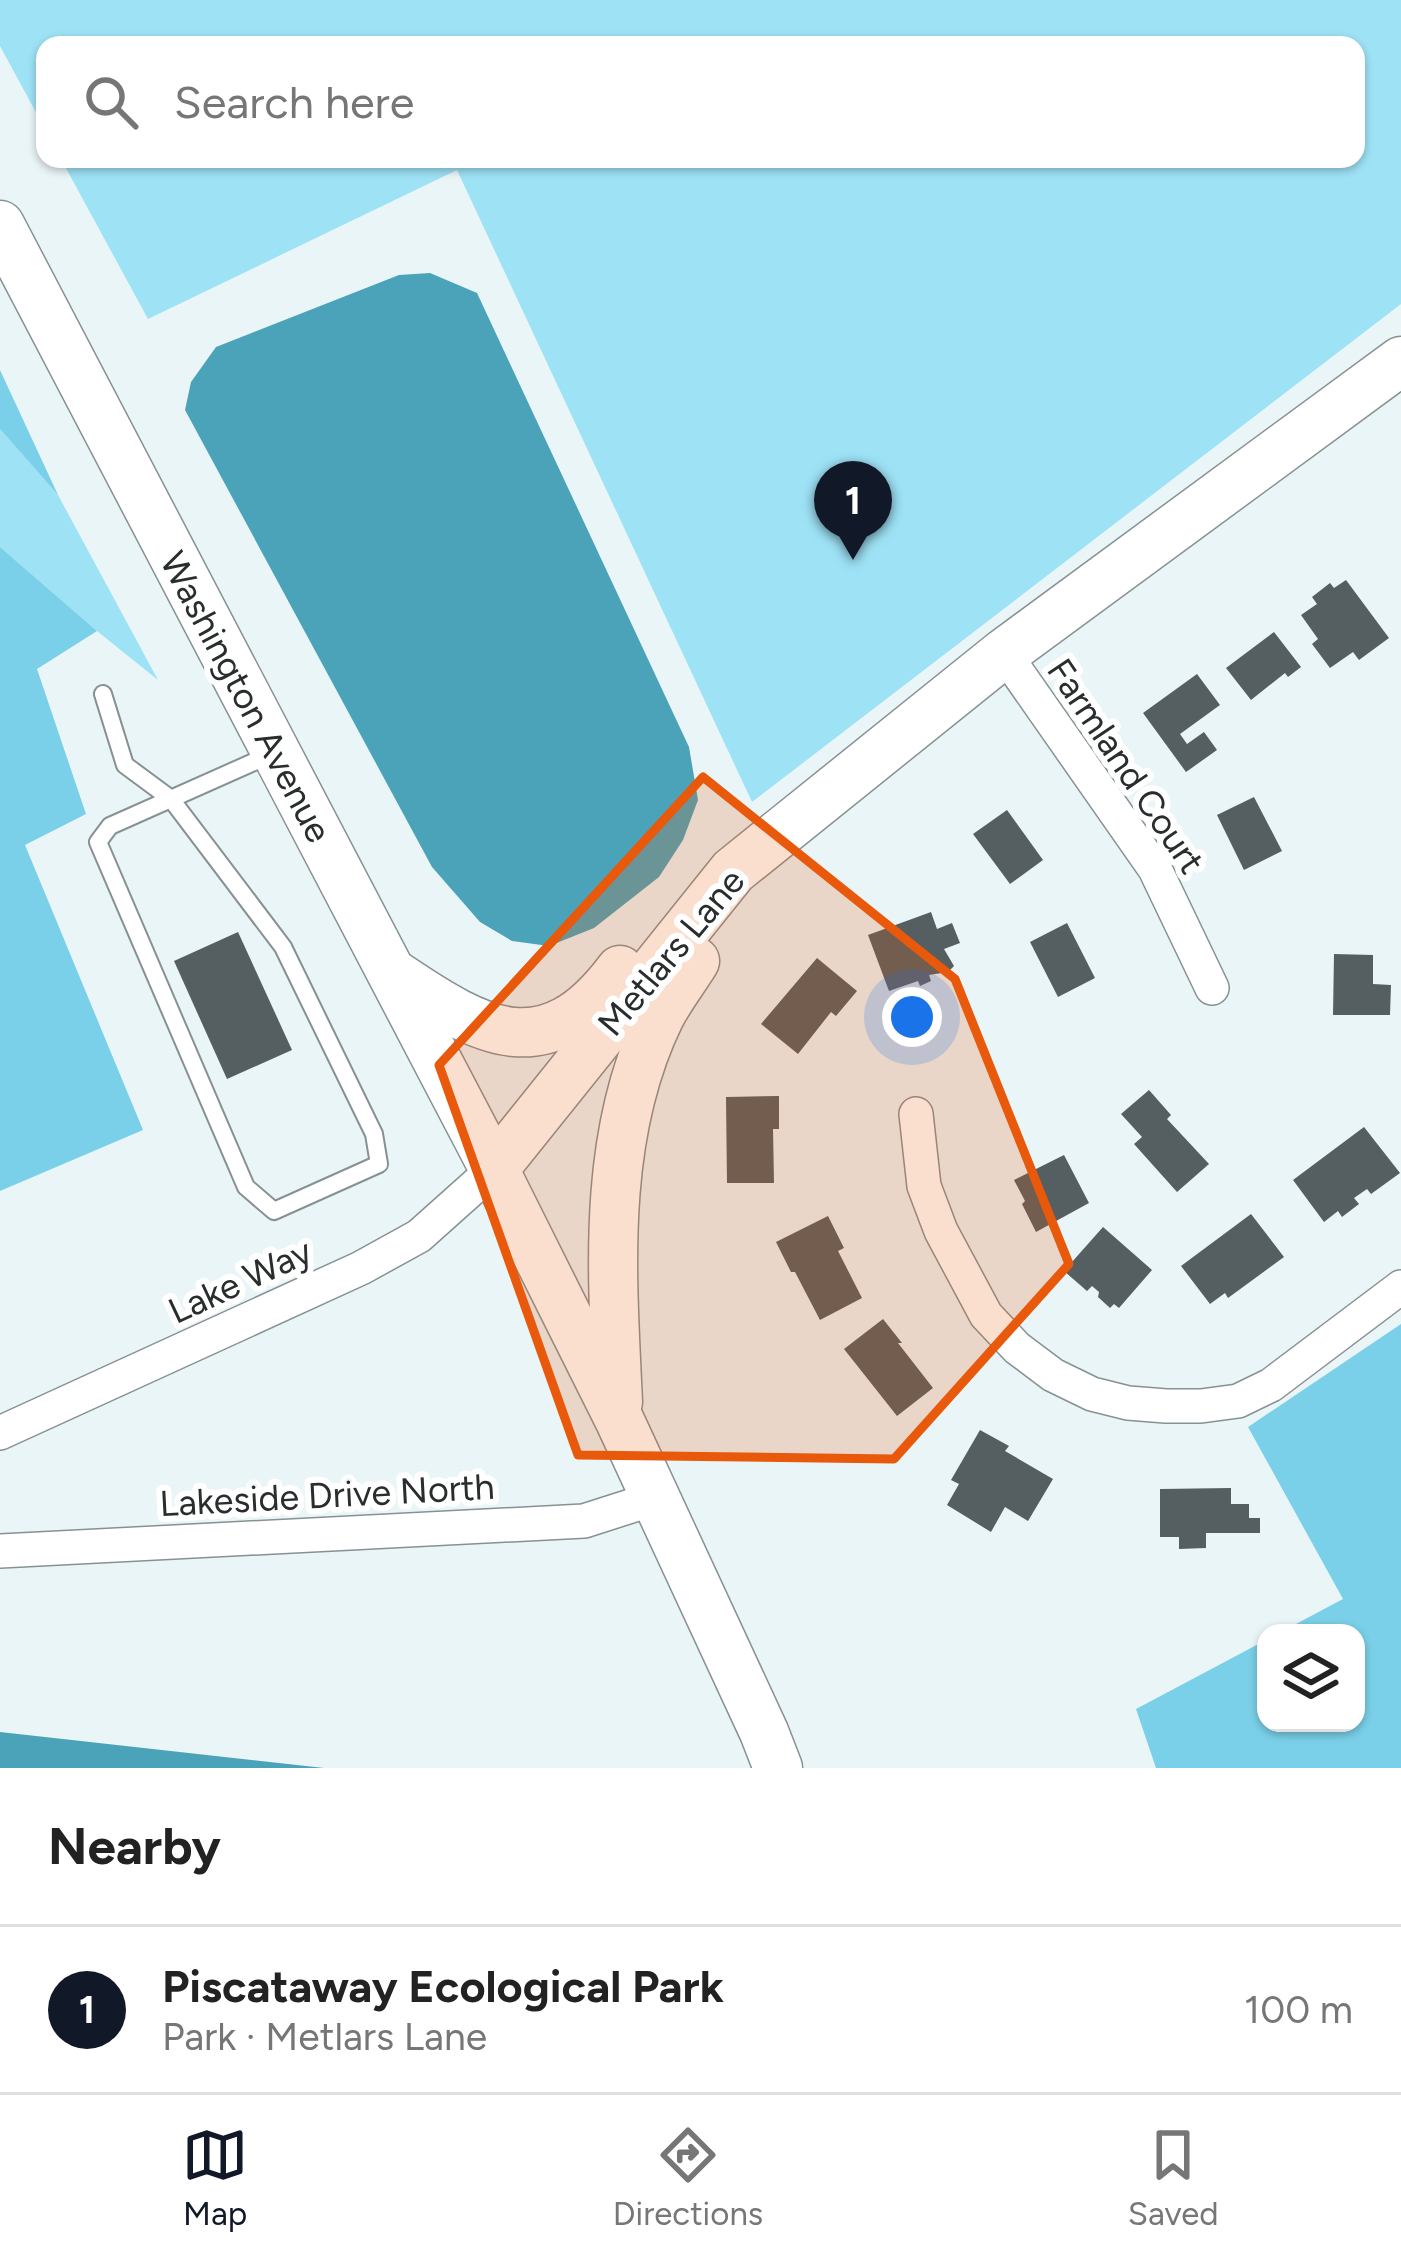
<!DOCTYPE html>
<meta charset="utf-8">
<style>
:root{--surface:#fff;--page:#f2f2f2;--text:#222;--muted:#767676;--line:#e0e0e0;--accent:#111827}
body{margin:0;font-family:Figtree,sans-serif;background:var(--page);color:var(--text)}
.controls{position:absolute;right:36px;bottom:36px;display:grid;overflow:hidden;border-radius:24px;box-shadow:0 3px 9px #0004}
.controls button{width:108px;height:108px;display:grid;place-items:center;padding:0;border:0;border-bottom:3px solid var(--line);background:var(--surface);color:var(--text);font:60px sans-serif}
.you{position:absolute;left:912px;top:1017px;width:42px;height:42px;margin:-30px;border:9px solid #fff;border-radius:50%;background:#1a73e8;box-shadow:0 0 0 18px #1a73e833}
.badge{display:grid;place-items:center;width:78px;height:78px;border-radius:50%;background:var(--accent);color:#fff;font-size:39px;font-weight:700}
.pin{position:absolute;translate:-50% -99px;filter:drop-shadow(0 3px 6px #0008)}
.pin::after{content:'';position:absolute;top:63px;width:42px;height:36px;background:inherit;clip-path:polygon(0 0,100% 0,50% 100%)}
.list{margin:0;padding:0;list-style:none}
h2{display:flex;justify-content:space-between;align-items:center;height:156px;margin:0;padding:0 48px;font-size:51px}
h2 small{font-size:39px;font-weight:400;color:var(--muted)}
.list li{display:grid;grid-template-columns:78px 1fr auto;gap:36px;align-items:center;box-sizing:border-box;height:168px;padding:0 48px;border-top:3px solid var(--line)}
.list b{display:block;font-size:45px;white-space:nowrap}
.list p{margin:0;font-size:39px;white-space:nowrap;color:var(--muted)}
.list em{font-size:39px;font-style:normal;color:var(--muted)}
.icon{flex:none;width:66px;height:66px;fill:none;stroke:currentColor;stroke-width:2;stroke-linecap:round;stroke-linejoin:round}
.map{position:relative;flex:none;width:1401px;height:1768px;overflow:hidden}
.search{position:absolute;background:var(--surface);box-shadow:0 3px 9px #0004;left:36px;right:36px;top:36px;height:132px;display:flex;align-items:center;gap:30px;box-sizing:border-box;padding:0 42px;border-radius:24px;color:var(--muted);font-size:45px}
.sheet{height:324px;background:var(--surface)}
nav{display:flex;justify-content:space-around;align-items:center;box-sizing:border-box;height:168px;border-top:3px solid var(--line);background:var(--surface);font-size:33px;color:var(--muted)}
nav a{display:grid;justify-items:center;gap:6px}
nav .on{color:var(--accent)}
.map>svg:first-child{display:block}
.green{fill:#9ee2f6}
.forest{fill:#7ad0e8}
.water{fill:#4ba3ba}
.building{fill:#555e61}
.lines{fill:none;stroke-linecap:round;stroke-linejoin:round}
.lane-casing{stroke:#879194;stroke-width:20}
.street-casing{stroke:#879194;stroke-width:36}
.secondary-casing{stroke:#879194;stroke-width:51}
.lane{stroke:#fff;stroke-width:16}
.street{stroke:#fff;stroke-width:33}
.secondary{stroke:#fff;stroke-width:48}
.marked{fill:#e8590c;fill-opacity:0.2;stroke:#e8590c;stroke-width:9;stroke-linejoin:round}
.labels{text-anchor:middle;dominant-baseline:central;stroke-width:12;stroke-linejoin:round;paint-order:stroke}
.street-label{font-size:36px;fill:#292d2e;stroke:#fff}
</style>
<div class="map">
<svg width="1401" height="1768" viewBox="0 0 1401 1768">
<rect width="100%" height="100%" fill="#eaf5f8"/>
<g class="green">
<polygon points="0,0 1401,0 1401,304 752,802 457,170 148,319 61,159 1356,159 1356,45 45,45 45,129 0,46"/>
<polygon points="0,429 58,495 158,680 97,631 0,547"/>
</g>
<g class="forest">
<polygon points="0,370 58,495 0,429"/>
<polygon points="0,547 97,631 37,669 86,814 25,845 143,1130 0,1191"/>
<polygon points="1401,1324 1401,1768 1156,1768 1136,1709 1266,1640 1266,1723 1356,1723 1356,1633 1279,1633 1343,1599 1248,1427"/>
</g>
<g class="water">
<polygon points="430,273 477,293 689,747 698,800 683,840 659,877 594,928 549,946 512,941 480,922 432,867 185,410 191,382 216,347 399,275"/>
<polygon points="0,1732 324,1768 0,1768"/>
</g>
<g class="building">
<polygon points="1346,580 1389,638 1359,660 1353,652 1330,668 1312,644 1318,639 1301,615 1317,604 1312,597 1330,583 1334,588"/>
<polygon points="1274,632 1301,667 1288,677 1285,673 1251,700 1226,668"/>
<polygon points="1197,674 1220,705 1180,734 1187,744 1204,732 1217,750 1186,772 1143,713"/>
<polygon points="1254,797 1282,851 1244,870 1217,815"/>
<polygon points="1007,810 1043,860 1010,884 973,834"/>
<polygon points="931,912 937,929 952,923 960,943 944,949 954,966 948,972 929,975 931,981 920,986 918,981 889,991 868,935"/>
<polygon points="1067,923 1095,978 1058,997 1030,942"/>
<polygon points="238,932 292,1050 227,1079 174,961"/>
<polygon points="1334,954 1373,955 1373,984 1391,985 1390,1015 1333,1015"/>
<polygon points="817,958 857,991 836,1016 831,1012 798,1054 761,1024"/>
<polygon points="1149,1090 1171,1115 1167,1119 1209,1164 1177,1192 1134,1144 1142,1137 1121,1114"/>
<polygon points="779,1096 779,1129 773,1129 774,1183 727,1183 726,1097"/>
<polygon points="1364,1127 1400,1173 1371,1194 1367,1189 1354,1198 1359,1204 1342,1217 1338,1211 1324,1222 1293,1180"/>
<polygon points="1064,1155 1089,1203 1036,1232 1022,1204 1025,1201 1014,1180"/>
<polygon points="1251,1214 1284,1257 1228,1298 1225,1293 1210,1304 1181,1266"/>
<polygon points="828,1216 844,1248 838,1251 862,1298 820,1320 795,1272 791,1272 776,1242"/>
<polygon points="1103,1227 1152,1270 1119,1308 1114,1304 1110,1308 1098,1297 1099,1292 1092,1286 1087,1291 1064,1271"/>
<polygon points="883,1319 902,1343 898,1343 933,1388 897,1416 844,1349"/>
<polygon points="980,1430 1009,1446 1005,1451 1053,1479 1028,1521 1005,1507 991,1532 947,1505 959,1484 951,1480"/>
<polygon points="1231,1488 1231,1504 1249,1504 1249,1518 1260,1518 1260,1533 1206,1533 1206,1548 1179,1549 1179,1537 1160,1537 1160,1489"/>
</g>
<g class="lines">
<defs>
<polyline id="lane" points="103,694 125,765 171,799 283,947 374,1134 379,1164 274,1211 246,1187 98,842 110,826 274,753"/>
<g id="street">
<polyline points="1004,653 1155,869 1212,988"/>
<polyline points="916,1114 924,1186 941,1231 986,1315 1017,1348 1053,1375 1092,1394 1128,1403 1166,1406 1201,1406 1238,1401 1271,1385 1401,1287"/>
<polyline points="0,1433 361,1268 419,1236 494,1169"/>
<polyline points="0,1551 584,1521 656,1498"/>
</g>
<g id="secondary">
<polyline points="0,225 494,1169 619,1419 764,1732 778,1768"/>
<path d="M 397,976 C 483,1034 546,1069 620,970"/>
<polyline points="494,1169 733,871 1004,653 1401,361"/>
<path d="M 618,1402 C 612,1272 601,1137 660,1016 C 670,997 684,979 695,961"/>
</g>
</defs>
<use href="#lane" class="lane-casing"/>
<use href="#street" class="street-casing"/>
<use href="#secondary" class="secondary-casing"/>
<use href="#lane" class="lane"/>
<use href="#street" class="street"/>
<use href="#secondary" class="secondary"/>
</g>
<path class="marked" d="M 703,777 L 955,979 L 1069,1264 L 894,1459 L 578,1455 L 439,1065 Z"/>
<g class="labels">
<g class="street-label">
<text transform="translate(246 697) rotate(62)">Washington Avenue</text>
<text transform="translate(1126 766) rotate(56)">Farmland Court</text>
<text transform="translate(671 952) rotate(-50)">Metlars Lane</text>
<text transform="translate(240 1281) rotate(-25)">Lake Way</text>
<text transform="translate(327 1495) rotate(-3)">Lakeside Drive North</text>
</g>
</g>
</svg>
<div class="controls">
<button><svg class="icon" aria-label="layers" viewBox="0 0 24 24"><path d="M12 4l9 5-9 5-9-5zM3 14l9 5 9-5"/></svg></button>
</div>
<div class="you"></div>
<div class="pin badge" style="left:853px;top:560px">1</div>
<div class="search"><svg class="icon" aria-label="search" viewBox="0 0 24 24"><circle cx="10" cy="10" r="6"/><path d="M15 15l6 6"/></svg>Search here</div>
</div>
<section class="sheet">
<h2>Nearby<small></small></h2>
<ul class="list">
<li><span class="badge">1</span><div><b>Piscataway Ecological Park</b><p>Park · Metlars Lane</p></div><em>100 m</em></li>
</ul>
</section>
<nav>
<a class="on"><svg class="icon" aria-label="map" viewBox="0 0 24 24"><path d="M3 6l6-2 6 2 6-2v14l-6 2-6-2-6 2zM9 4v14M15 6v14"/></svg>Map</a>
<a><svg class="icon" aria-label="directions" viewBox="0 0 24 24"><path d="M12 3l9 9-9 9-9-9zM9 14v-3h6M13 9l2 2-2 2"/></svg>Directions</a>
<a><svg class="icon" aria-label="saved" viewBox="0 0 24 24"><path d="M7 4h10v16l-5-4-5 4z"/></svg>Saved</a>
</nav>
